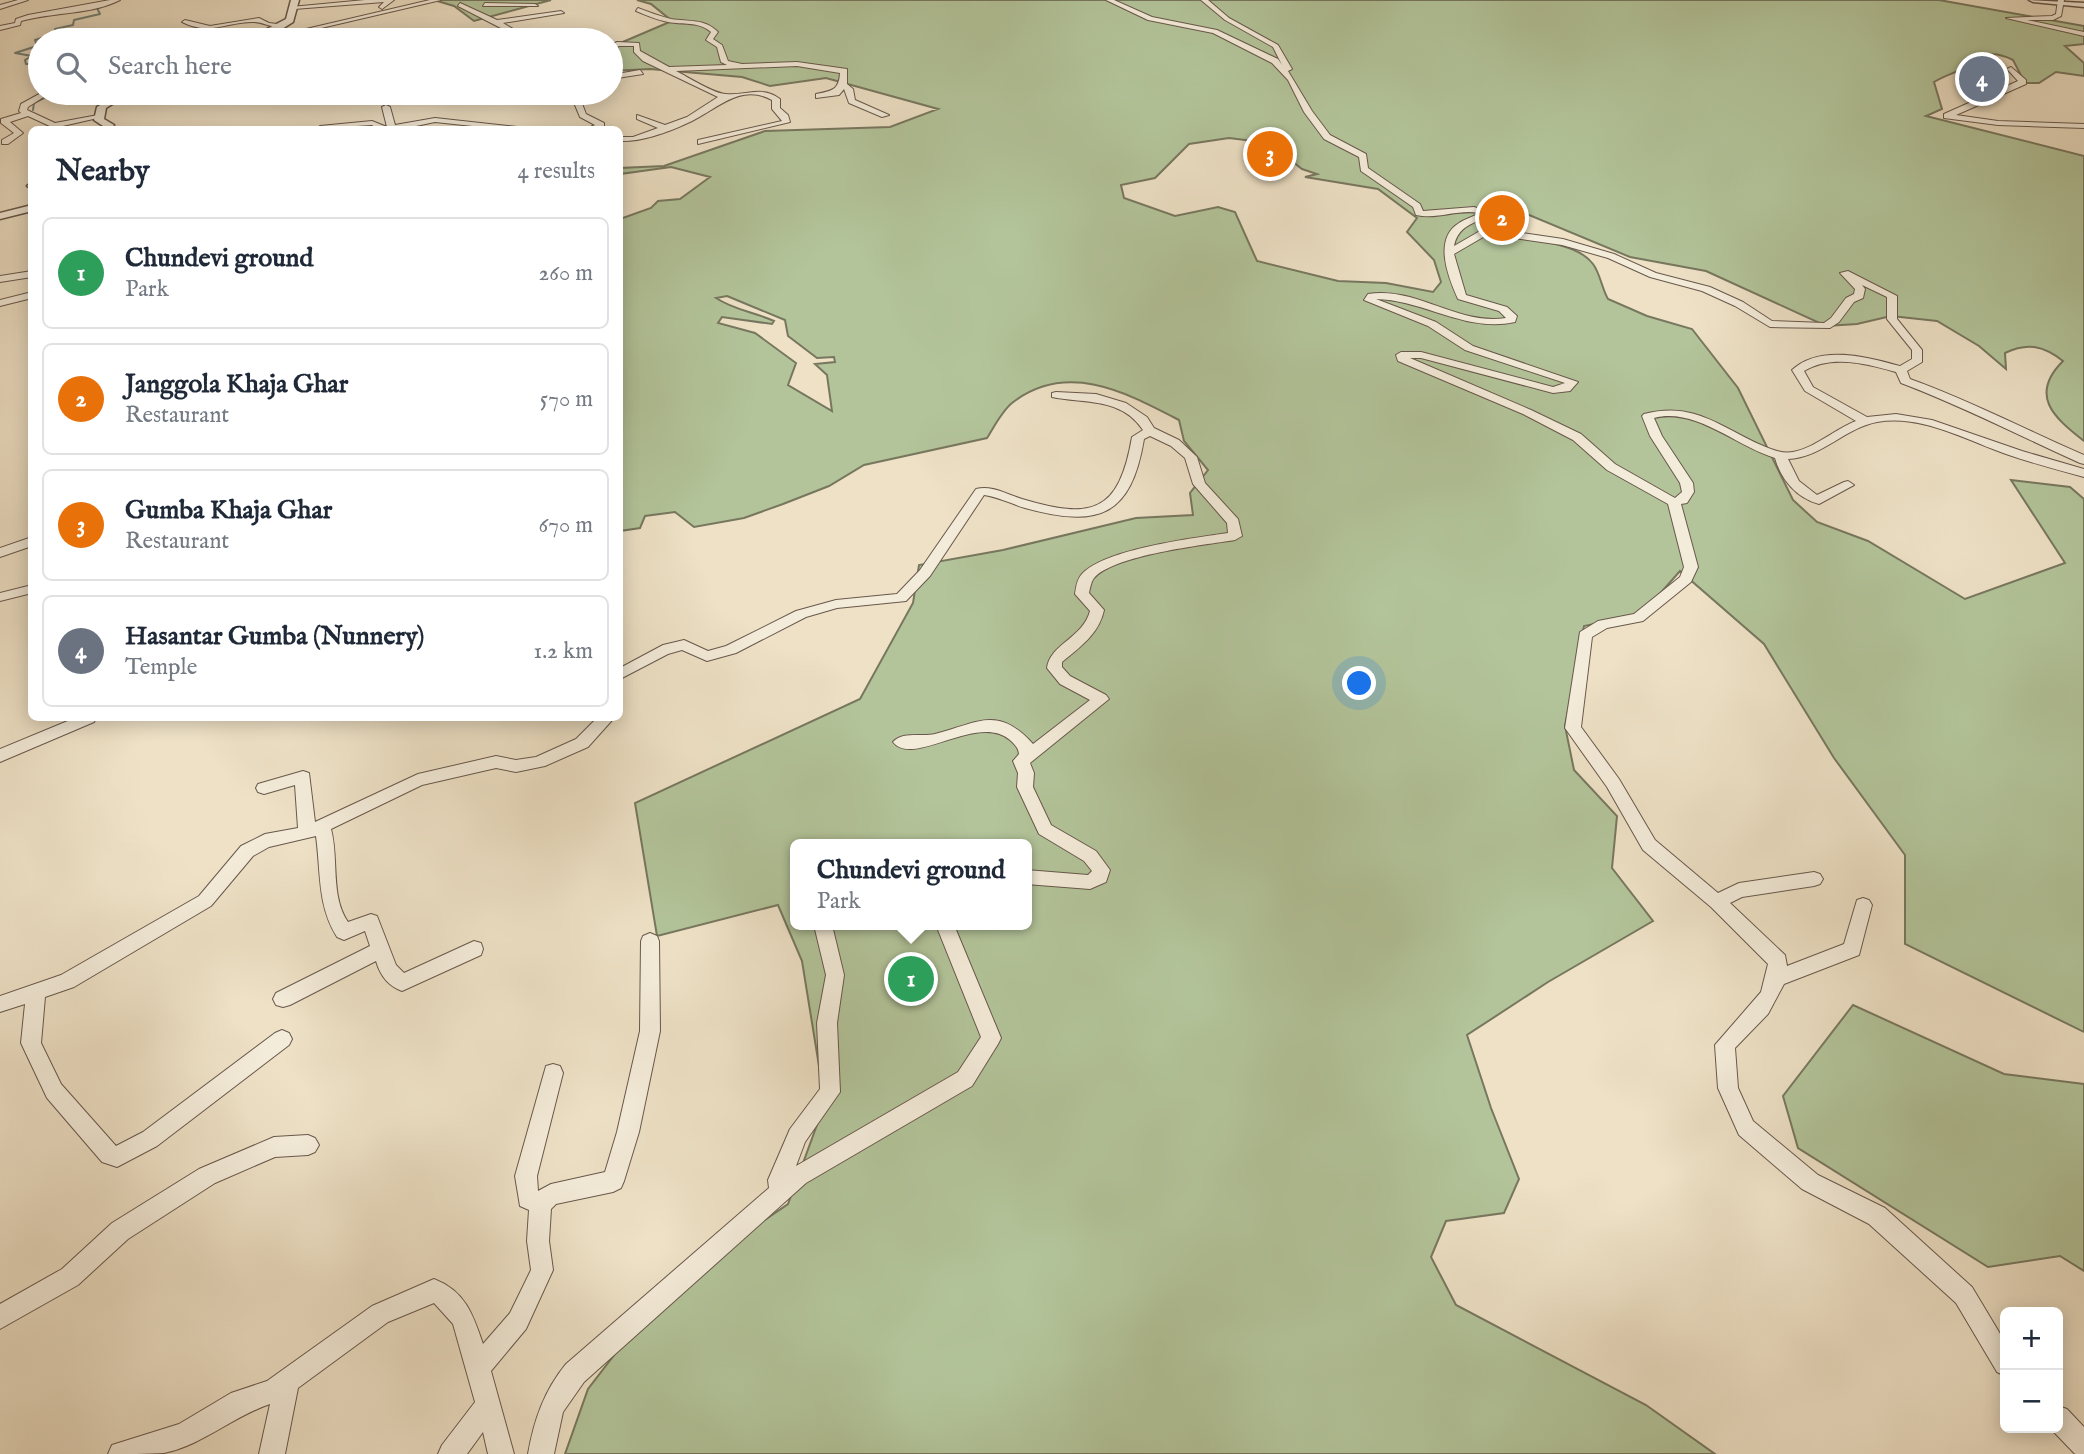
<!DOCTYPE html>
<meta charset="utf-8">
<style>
:root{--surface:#fff;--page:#f6f6f7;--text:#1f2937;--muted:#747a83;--line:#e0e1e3;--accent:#8f2418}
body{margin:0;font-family:"IM FELL English",serif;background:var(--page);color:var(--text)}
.controls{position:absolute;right:21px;bottom:21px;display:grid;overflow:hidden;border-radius:10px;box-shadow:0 4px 18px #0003}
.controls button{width:63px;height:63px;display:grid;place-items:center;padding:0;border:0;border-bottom:2px solid var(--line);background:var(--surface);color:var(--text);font:35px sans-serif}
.you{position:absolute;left:1360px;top:684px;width:24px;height:24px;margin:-18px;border:5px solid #fff;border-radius:50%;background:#1a73e8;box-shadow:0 0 0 10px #1a73e833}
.badge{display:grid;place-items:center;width:46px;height:46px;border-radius:50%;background:var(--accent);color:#fff;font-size:23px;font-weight:700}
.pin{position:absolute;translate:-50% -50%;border:4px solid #fff;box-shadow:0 2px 7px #0006}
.popup{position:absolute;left:790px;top:839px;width:242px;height:91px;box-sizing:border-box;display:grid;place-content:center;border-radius:10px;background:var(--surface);filter:drop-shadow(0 2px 5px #0005);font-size:23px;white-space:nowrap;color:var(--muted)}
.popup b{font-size:26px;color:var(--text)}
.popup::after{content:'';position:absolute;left:50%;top:100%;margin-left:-14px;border:14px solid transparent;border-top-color:var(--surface)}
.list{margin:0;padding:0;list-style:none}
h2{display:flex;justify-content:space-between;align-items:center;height:91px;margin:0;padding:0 28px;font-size:30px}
h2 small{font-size:23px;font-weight:400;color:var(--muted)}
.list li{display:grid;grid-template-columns:46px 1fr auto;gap:21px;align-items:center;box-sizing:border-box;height:112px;margin:0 14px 14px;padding:0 14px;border:2px solid var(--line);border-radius:10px}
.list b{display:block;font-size:26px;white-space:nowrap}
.list p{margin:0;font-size:23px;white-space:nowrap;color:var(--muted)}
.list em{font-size:23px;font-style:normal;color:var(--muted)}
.icon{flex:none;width:38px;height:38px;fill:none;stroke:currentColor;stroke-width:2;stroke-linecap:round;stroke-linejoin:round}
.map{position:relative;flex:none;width:2084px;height:1454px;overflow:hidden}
.search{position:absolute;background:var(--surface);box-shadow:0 4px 18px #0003;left:28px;top:28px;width:595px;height:77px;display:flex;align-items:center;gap:18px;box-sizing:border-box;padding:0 24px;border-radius:38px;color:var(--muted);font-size:26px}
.panel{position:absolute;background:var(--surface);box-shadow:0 4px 18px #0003;left:28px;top:126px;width:595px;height:595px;border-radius:10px}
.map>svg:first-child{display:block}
.green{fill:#b3c49a;stroke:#77775f;stroke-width:2;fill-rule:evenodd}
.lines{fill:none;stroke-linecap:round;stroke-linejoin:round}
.stream{stroke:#73837b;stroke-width:2}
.minor-casing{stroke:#68584c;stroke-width:2}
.tertiary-casing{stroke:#68584c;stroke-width:3}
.minor{fill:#f4ecda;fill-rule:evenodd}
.tertiary{fill:#f4ecda;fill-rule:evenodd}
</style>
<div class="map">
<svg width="2084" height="1454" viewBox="0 0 2084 1454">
<rect width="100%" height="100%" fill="#eee1c6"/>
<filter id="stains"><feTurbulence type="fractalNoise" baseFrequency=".00286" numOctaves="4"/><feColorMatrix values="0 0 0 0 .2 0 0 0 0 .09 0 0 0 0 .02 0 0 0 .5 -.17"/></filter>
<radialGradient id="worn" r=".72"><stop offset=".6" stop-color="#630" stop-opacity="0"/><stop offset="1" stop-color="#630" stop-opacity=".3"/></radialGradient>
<g class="green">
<polygon points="434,0 551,0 474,21 454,6"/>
<path d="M 637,0 L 1939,0 L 2084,26 L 2084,44 L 2065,46 L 2084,63 L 2084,76 L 2056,72 L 2039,83 L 2025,83 L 2013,60 C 1986,47 1982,59 1960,70 C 1951,74 1942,77 1934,82 L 1942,109 L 1926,116 L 2084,156 L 2084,441 C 2053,417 2029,395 2063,361 C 2044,346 2028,342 2005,353 L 2006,369 L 1979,346 L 1937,321 L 1891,316 L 1857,324 L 1826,326 L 1706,271 L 1630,257 L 1510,207 L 1493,206 L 1484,210 C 1511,247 1571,235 1593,264 C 1600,273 1602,289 1608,299 L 1647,316 L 1692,329 L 1738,388 L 1793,500 L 1817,522 L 1868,541 L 1965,599 L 2065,563 L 2011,480 L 2070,487 L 2084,499 L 2084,1032 L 1905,944 L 1905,855 L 1834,758 L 1764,644 L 1680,571 L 1642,614 L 1584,626 L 1565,726 L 1574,770 L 1617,816 L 1612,868 L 1653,921 L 1548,982 L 1467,1035 L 1491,1108 L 1519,1179 L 1504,1213 L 1446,1221 L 1431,1257 L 1456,1305 L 1646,1405 L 1715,1454 L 565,1454 L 588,1389 L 666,1288 L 788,1204 L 825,1103 L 802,961 L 778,905 L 657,936 L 635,803 L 860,699 L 913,603 L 919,565 L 1003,550 L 1136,518 L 1193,515 L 1190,493 L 1208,470 L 1184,441 L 1179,420 C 1127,393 1067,360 1012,403 C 1002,411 994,427 987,438 L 864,465 L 829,486 L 783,504 L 744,518 L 694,527 L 675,512 L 645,516 L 640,528 L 620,531 L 620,219 L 651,208 L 658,201 L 680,199 L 710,177 L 671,167 L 620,174 L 620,168 L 664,166 L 765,131 L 890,127 L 938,109 L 826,78 L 770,86 L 742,77 L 650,69 L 611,71 L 611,47 L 672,21 L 651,4 ZM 1229,138 L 1269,143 L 1302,169 L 1317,174 L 1305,177 L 1378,189 L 1417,218 L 1407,232 L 1434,260 L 1441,282 L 1433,292 L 1386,283 L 1338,281 L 1257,261 L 1235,212 L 1218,207 L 1175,216 L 1124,198 L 1121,185 L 1155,178 L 1189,144 ZM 727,296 L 785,320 L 788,336 L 817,358 L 834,357 L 835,362 L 815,364 L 827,375 L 832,411 L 788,385 L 796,363 L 755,333 L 718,323 L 722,317 L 772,324 L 774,321 C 754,312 734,310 716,298 ZM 796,844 L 1026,844 L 1026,925 L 796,925 Z"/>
<polygon points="1853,1005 2004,1074 2084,1084 2084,1271 2060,1256 1988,1267 1798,1148 1783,1096"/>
</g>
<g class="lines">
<g class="stream">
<polyline points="40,64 26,64 25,60 32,56 15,53 37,46 35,40 58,33 55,29 73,25 74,20 100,14 97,8 100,7"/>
<polyline points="40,68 31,76 40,77"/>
<polyline points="33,110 34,103 54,93"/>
</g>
<defs>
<g id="minor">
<polygon points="18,0 28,0 0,9 0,5"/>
<path d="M 110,0 L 120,0 C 91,15 53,12 21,21 L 20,25 L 0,30 L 0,26 L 15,23 L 16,19 L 28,15 Z"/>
<polygon points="365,0 394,0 382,9 379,7 384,2 294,9 291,7"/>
<polygon points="430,0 441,0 270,40 259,40"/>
<path d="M 1106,0 L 1114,0 L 1152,17 L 1217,30 L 1278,59 L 1282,65 L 1273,47 L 1225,20 L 1201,0 L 1208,0 L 1229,18 L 1278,45 L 1292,69 L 1288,71 L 1312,111 L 1330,135 L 1366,154 L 1368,168 L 1420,204 L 1423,211 L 1474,207 L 1488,212 L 1488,216 C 1473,224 1458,226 1454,246 L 1480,231 L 1494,229 L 1563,239 L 1614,254 L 1656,273 L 1710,287 L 1743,302 L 1772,321 L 1824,323 L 1831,318 L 1846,298 L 1854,294 L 1855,289 L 1840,273 L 1848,271 L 1897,296 L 1897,319 L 1922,350 L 1922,362 L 1907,371 L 1910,379 C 1969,400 2026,430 2084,455 L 2084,464 L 2080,463 C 2020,436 1962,406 1901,383 L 1896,372 C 1867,364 1832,354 1804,371 L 1813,387 L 1867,417 L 1896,414 L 1932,420 L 2022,451 L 2084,469 L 2084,477 C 2058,470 2032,463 2006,454 C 1966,440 1921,414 1877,422 C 1845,428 1821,458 1788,459 L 1799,481 L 1817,495 L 1844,482 L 1848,481 L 1854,485 L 1819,504 C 1797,498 1781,480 1775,458 C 1737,447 1696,407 1654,418 L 1662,436 L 1693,483 L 1694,492 L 1687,503 L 1681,504 L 1698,567 L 1691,582 L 1643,621 L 1607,628 L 1592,637 L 1581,727 L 1619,779 L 1655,840 L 1718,893 L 1739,883 L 1814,872 L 1820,874 L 1823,879 L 1820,884 L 1814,886 L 1742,897 L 1730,903 L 1785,955 L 1787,966 L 1844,944 L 1857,900 L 1863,898 L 1869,900 L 1872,905 L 1859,955 L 1784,984 L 1768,1014 L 1735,1048 L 1738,1088 L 1753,1121 L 1818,1175 L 1885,1208 L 1972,1287 L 2005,1342 L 2005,1376 L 1997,1372 L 1956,1303 L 1869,1224 L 1802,1189 L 1739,1135 L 1718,1088 L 1715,1045 L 1761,992 L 1768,964 L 1711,907 L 1643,850 L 1607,787 L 1565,728 L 1580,632 L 1598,621 L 1634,614 L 1680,577 L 1684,567 L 1668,504 L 1607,470 L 1573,440 L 1523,414 L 1398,361 L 1396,355 L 1401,352 L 1421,352 L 1553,387 L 1565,383 L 1465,350 L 1428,326 L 1364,300 L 1368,294 C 1416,286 1459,326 1506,318 L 1499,311 L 1458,299 C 1448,277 1433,239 1459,223 C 1465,219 1473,217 1479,213 C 1458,209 1437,220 1416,215 L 1413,207 L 1361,171 L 1359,157 L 1324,139 L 1304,112 L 1288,80 L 1272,63 L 1213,33 L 1148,20 ZM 1494,235 L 1562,245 L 1608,258 L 1650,277 L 1702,291 L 1735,306 L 1770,327 L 1830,328 L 1839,322 L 1854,302 L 1863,298 L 1865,289 L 1862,285 L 1887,297 L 1887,319 L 1912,350 L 1912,359 L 1900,366 C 1867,357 1820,344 1792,370 L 1805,391 L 1856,421 C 1835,429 1815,448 1793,452 C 1781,454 1771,449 1761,445 C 1719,426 1693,401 1644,414 L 1642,416 L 1650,436 L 1680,483 L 1682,492 L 1675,498 L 1615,464 L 1581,434 L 1531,410 L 1410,358 L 1421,358 L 1553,393 L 1570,391 L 1578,382 L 1473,346 L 1436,322 L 1376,299 C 1424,300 1466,333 1515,322 L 1517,316 L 1507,307 L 1466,295 L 1454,254 L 1485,236 Z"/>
<polygon points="2058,0 2064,0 2061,16 2053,20 2027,20 2084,32 2084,36 2006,18 2052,16 2056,14"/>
<polygon points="460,3 497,20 561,11 564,13 503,23 531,40 524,40 458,6"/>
<polygon points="485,3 535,4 538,6 483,6"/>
<path d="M 638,8 C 649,12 659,16 671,19 C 689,22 704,18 718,32 L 713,39 L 722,45 L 728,61 L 742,64 L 797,62 L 847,69 L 847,84 L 853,89 L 855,100 L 889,115 L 882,117 L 849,103 L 844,89 L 839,95 L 816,98 L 816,94 C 832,91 839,90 840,73 L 797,66 L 676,71 C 688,77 714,94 726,94 C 746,96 762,85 780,99 L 780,108 L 788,115 L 790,122 L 698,144 L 698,140 L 782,121 L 772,109 L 772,100 C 741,83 718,108 692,121 C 671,131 643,142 620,141 L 620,137 L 633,137 L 658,128 L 637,119 L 637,115 L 665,125 L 687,117 L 718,97 L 643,61 L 634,52 L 634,46 L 619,46 L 611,50 L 611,45 L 617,42 L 639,43 L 640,51 L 669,67 L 727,65 L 721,62 L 717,47 L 706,40 L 711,32 C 698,21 683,25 668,22 C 657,20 646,15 636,11 Z"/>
<path d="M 259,18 L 269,23 L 285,25 C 273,30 265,22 253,22 C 226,22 210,36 182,22 L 185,20 L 210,26 Z"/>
<polygon points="232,35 234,38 213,40 214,39"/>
<polygon points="340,37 342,38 344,40 337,40"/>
<polygon points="2011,67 2026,80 2026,84 1956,115 1998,121 2084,124 2084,128 1998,125 1944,118 1944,114 2018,81 2007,69"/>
<polygon points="640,70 643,74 611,79 611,75"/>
<polygon points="41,93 50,93 28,107 27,110 55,123 98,115 102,117 54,128 28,116 10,122 23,133 8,144 2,144 2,140 14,133 1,123 1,119 21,113 19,111 21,104"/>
<polygon points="570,93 578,93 586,114 604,123 604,127 584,130 595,125 580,117"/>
<polygon points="386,105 390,107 395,125 435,118 545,130 510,130 435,122 397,130 378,130 372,125 324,128 320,126 372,121 387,127 382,107"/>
<polygon points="32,271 32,277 0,282 0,276"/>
<polygon points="32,292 32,298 0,306 0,300"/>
<path d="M 1056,392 L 1096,394 L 1126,403 L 1147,417 L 1154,428 L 1179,440 L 1197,457 L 1205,483 L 1238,519 L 1242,536 L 1235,540 C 1204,545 1114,555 1094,578 C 1091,582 1090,588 1089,593 L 1104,610 C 1099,634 1080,647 1062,662 L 1062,667 L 1070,676 L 1106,695 L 1109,699 L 1030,763 L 1034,773 L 1033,787 L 1051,825 L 1096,851 L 1110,870 L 1106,882 L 1090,889 L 1026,884 L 1026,870 L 1088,875 L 1092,871 L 1084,861 L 1039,834 L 1017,787 L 1018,773 L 1013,761 L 1019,754 C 1018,747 1015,745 1010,740 C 978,712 913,768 893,742 C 902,731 923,737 935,734 C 976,724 997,704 1033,744 L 1090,700 L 1060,684 L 1047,668 C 1050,644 1083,638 1090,611 L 1075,594 C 1076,587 1077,579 1082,574 C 1105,549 1194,538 1228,533 L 1227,523 L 1193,484 L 1185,458 L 1171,446 L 1150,436 L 1144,439 C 1131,517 1098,528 1025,508 C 1012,504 998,497 984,495 L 930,576 L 906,601 L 837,608 L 806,617 L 736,653 L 707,661 L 682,650 L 668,654 L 620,679 L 620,668 L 663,645 L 684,640 L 708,651 L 726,646 L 796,611 L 836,600 L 897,594 L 920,570 L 976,489 C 992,485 1006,494 1022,499 C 1092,520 1119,513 1132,437 L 1143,430 C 1121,397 1086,404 1052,397 L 1052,393 Z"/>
<polygon points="32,537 32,546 0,557 0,548"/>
<polygon points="32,585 32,593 0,601 0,593"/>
<polygon points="75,718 96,718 94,722 0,762 0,749"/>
<path d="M 597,718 L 614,718 L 588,747 L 545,766 L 516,772 L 496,768 L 422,785 L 331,829 C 339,858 330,896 348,922 L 371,914 L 377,916 L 396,965 L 404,973 L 474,941 L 481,943 L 483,949 L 481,955 L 402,991 C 388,986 380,975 376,961 L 290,1005 L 283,1007 L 276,1005 L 273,999 L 276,993 L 370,946 L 365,931 L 344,940 L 337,937 C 317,905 321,872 316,836 L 269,847 L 253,856 L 211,906 L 74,987 L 45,997 L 41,1043 L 61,1084 L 116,1146 L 143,1132 L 275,1033 L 282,1030 L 289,1033 L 292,1039 L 289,1045 L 157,1146 L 117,1167 L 102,1162 L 47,1098 L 21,1043 L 25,1004 L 0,1012 L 0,996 L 61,975 L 199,896 L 241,846 L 265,834 L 298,828 L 295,785 L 264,794 L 258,792 L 256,788 L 258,784 L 303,771 L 309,773 L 315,822 L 418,774 L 496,756 L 516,760 L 536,757 L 576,739 Z"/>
<path d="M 814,925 L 832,925 L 844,975 L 837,1023 L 840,1092 L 805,1142 L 796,1166 L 958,1072 L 981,1037 L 936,925 L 954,925 L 1001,1038 L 998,1044 L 972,1086 L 806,1183 L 584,1382 L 563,1412 L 554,1454 L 528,1454 C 534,1420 544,1391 566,1364 L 769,1188 L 768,1180 L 790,1129 L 820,1089 L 817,1023 L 826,975 Z"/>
<path d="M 650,933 L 657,936 L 659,941 L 660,1031 L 639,1132 L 624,1181 L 621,1188 L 613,1192 L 556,1204 L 551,1209 L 549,1241 L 553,1270 L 526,1329 L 491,1371 L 514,1454 L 488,1454 L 483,1432 L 467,1454 L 438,1454 L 442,1445 L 475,1402 L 453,1324 L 434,1303 L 388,1322 L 298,1388 L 285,1454 L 259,1454 L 270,1404 C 232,1417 201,1446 164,1453 C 147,1454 126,1454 108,1454 L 112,1445 L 179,1424 L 231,1393 L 267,1381 L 372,1306 L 434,1279 C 465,1291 473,1314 483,1344 L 510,1313 L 531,1270 L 527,1241 L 529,1210 L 520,1206 L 515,1176 L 546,1066 L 553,1064 L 560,1066 L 563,1073 L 537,1176 L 538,1191 L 551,1184 L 605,1172 L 617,1132 L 640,1031 L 641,941 L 643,936 Z"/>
<polygon points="308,1135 315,1138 319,1145 315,1152 308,1155 275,1157 215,1183 128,1239 78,1285 0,1329 0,1304 62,1269 112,1223 199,1169 274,1137"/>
<polygon points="2058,1406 2067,1409 2084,1427 2084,1454 2075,1454 2050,1428 2058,1428"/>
</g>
<g id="tertiary">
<path d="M 291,0 L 299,0 L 293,22 C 278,32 265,40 246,40 L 286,19 Z"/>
<polygon points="2029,0 2084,3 2084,7 2033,2"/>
<polygon points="119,93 130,93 106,108 104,119 114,125 110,130 100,130 103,126 94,120 97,107"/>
<polygon points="32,182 32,189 27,186"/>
<polygon points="32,205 32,211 0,219 0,213"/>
</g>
</defs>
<use href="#minor" class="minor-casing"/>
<use href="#tertiary" class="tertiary-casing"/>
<use href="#minor" class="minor"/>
<use href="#tertiary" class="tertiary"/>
</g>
<rect width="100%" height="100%" filter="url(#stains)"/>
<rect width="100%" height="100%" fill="url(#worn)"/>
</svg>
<div class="controls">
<button>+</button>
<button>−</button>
</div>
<div class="you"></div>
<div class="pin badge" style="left:911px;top:979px;background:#2e9e5b">1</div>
<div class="popup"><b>Chundevi ground</b>Park</div>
<div class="pin badge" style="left:1502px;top:218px;background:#e8710a">2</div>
<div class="pin badge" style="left:1270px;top:154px;background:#e8710a">3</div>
<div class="pin badge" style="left:1982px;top:79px;background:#6b7280">4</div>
<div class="search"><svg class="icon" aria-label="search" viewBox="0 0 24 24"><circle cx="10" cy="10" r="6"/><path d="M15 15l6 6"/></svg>Search here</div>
<section class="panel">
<h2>Nearby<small>4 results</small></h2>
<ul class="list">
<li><span class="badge" style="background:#2e9e5b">1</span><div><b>Chundevi ground</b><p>Park</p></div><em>260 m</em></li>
<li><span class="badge" style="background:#e8710a">2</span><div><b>Janggola Khaja Ghar</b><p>Restaurant</p></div><em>570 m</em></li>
<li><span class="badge" style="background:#e8710a">3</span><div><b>Gumba Khaja Ghar</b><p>Restaurant</p></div><em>670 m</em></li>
<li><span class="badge" style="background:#6b7280">4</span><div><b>Hasantar Gumba (Nunnery)</b><p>Temple</p></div><em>1.2 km</em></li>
</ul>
</section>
</div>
